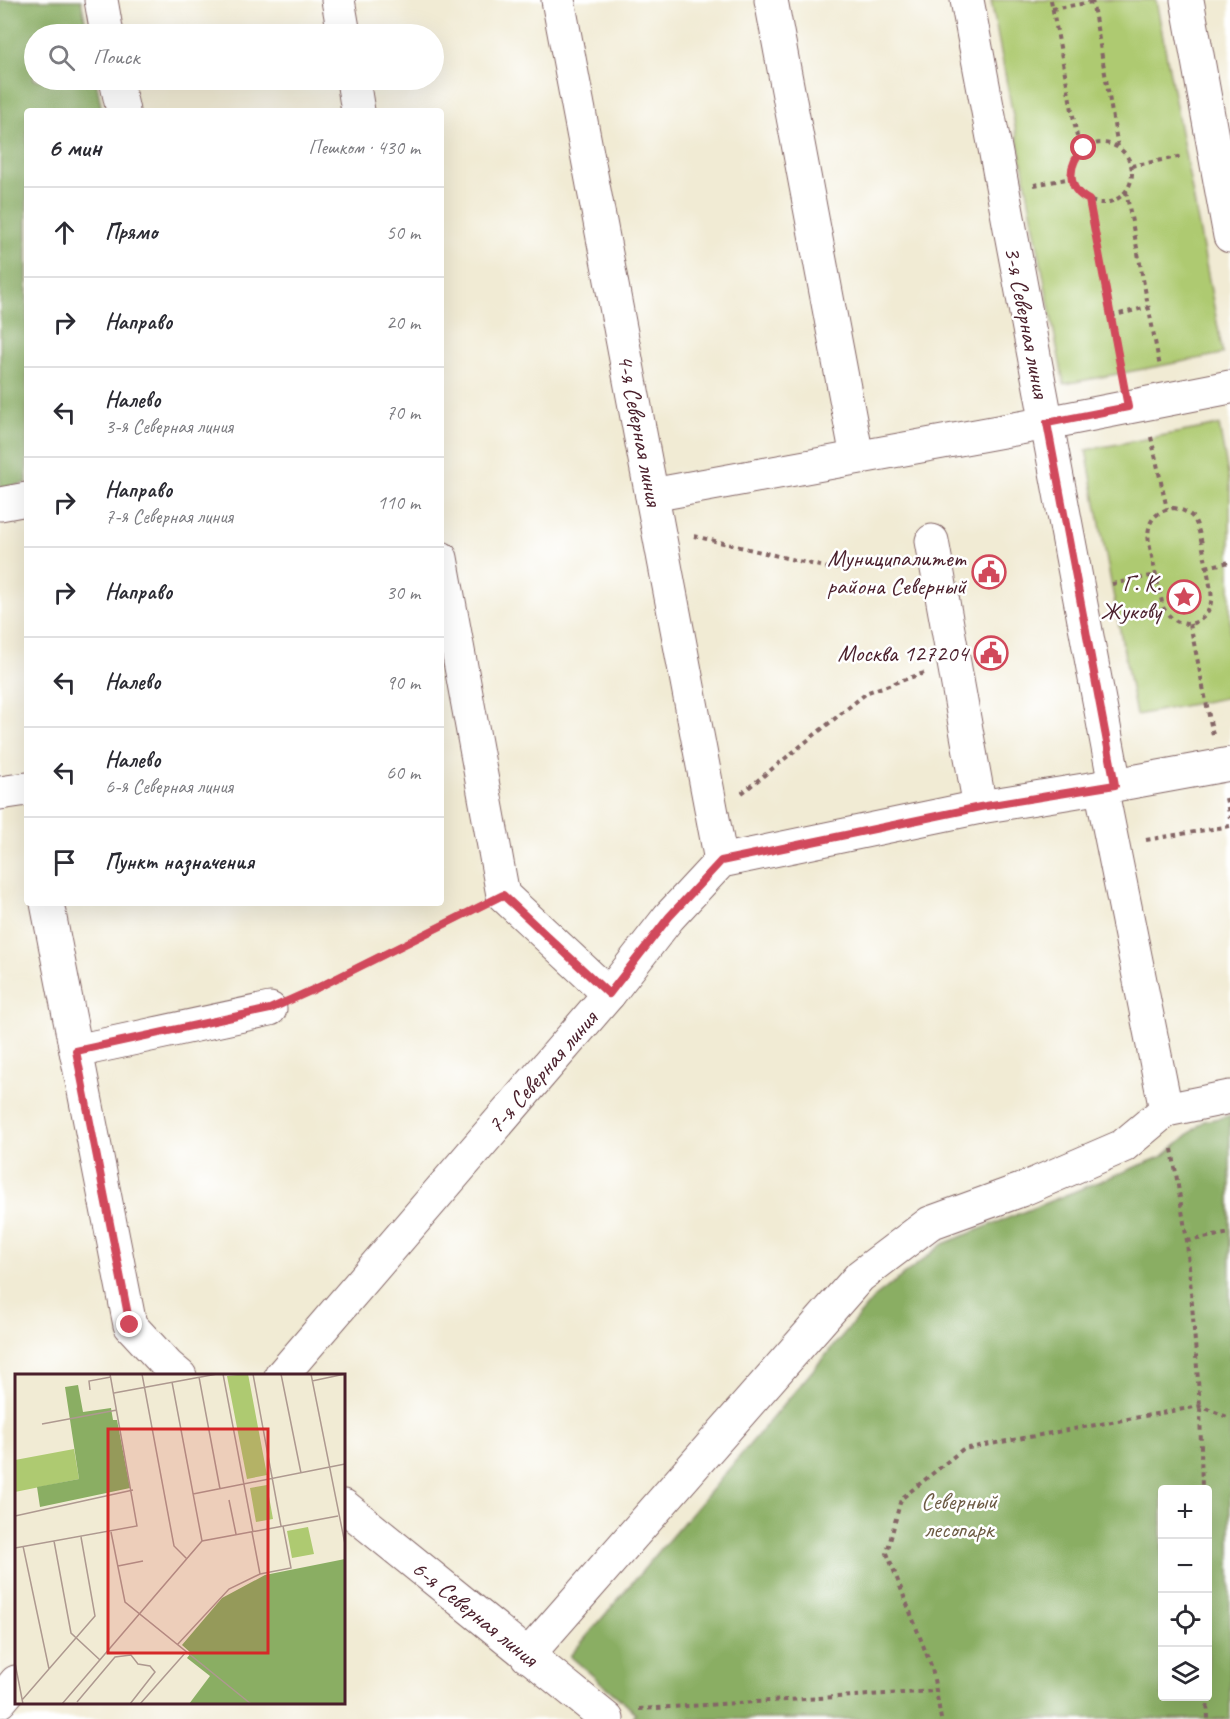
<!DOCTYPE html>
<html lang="ru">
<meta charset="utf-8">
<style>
:root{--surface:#fff;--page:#f7f7f7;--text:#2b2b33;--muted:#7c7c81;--line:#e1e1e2}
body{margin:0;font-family:Caveat,sans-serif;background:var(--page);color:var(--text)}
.controls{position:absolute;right:18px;bottom:18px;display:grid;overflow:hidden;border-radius:6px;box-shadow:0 6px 24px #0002}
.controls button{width:54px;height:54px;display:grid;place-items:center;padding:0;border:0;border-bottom:2px solid var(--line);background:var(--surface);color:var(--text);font:30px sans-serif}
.stop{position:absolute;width:18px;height:18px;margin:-14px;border:4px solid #d1495b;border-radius:50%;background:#fff}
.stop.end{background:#d1495b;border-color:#fff;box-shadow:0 2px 6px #0008}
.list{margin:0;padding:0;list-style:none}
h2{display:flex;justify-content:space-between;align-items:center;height:78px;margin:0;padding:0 24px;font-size:26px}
h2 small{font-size:20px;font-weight:400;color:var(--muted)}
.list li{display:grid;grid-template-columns:39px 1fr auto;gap:18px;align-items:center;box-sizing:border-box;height:90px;padding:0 24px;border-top:2px solid var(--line)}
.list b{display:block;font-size:22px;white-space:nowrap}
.list p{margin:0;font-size:20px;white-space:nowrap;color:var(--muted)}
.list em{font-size:20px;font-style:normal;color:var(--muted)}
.icon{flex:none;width:33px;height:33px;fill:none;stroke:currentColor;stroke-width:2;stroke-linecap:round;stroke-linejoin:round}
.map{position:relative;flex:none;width:1230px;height:1719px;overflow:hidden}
.search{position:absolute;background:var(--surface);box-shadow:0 6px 24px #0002;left:24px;top:24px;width:420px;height:66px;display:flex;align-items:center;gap:15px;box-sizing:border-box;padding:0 21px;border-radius:33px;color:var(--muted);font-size:22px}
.panel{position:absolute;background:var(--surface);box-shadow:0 6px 24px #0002;left:24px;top:108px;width:420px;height:798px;border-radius:6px}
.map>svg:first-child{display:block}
.green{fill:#aeca71;stroke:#7c744e;stroke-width:1.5}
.forest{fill:#8aae63;stroke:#6a6647;stroke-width:1.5;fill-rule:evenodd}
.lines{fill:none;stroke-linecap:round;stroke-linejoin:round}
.minor-casing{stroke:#846666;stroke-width:35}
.path{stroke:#846666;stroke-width:4;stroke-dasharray:4.5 4.5;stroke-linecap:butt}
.minor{stroke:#fff;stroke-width:33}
.route{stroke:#d1495b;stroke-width:8}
.labels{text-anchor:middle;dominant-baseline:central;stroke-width:5;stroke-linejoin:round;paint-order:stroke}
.street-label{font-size:24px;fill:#4a1f2b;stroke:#fff}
.poi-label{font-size:24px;fill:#4a1f2b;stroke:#fff;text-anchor:end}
.park-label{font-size:24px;fill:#6d5b44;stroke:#fff}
.inset-road{fill:none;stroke:#ae9990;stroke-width:1.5}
.view{fill:#d62828;fill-opacity:0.15;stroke:#d62828;stroke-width:3}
.inset-edge{fill:none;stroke:#4a1f2b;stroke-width:3}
</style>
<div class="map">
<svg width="1230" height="1719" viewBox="0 0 1230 1719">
<rect width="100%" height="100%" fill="#fff"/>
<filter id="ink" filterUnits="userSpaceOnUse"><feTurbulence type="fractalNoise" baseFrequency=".0167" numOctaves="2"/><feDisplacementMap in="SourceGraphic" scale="12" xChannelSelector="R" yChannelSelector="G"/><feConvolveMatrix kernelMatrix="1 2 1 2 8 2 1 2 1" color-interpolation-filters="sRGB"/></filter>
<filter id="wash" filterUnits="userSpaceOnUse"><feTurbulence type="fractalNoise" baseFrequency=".008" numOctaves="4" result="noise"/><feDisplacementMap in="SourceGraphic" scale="24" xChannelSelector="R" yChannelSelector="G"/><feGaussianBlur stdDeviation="1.35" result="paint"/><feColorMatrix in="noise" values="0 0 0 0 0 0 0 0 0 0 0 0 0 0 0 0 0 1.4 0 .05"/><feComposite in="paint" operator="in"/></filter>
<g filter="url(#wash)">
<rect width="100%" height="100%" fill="#f1ebd4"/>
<g class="green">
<polygon points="991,0 1156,0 1223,354 1064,384"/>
<polygon points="1219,425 1230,485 1230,697 1136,715 1086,450"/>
</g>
<g class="forest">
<polygon points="0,0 81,0 88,34 34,34 34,80 96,80 102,111 27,111 27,483 0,489"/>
<path d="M 1230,1116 L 1230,1719 L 632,1719 L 636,1713 L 570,1656 L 875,1297 L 943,1244 L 1163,1156 L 1204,1121 ZM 1162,1490 L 1208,1490 L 1208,1696 L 1162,1696 Z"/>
</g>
</g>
<g filter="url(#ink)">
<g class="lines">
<defs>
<g id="minor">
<polyline points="101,0 107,34"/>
<polyline points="338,0 344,34"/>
<polyline points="558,0 721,861"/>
<polyline points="771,0 857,457"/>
<polyline points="967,0 1115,785"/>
<polyline points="1187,0 1230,236"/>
<polyline points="116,80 123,111"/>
<polyline points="353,80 358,111"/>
<polyline points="652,495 1047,423 1230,387"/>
<polyline points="0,504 27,499"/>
<polyline points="932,541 980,807"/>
<polyline points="441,558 503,895 609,994"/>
<polyline points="1101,787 1166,1110"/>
<polyline points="0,793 27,789"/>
<polyline points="47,903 130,1325 167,1365 180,1376"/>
<polyline points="76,1051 270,1009"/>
<polyline points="281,1376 609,994 669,917 721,861 980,807 1115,785 1230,764"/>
<polyline points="344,1506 607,1719"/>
<polyline points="527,1656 860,1276 930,1223 1021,1190 1123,1146 1166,1110 1230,1097"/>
<polyline points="0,1701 16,1682"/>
</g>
</defs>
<use href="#minor" class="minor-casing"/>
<g class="path">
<polyline points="1051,0 1080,152"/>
<polyline points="1092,0 1118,147"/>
<polyline points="1052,9 1092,2"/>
<circle cx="1102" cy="173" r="30"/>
<polyline points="1131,166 1183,156"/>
<polyline points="1034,185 1072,178"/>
<polyline points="1126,191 1160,367"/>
<polyline points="1089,200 1122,373"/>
<polyline points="1111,316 1148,307"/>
<polyline points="1151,437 1167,509"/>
<path d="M 1173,508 C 1181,509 1189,512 1194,519 C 1201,529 1208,576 1211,590 C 1216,624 1179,637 1163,607 L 1149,543 C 1146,523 1153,512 1173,508 Z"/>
<polyline points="694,536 828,568 902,561"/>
<polyline points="1206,567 1230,562"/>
<polyline points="1112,584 1156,575"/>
<polyline points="1190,624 1213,735"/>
<polyline points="742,793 868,692 924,673"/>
<polyline points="1226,798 1230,818"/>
<polyline points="1146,840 1230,826"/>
<polyline points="301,995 474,910"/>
<polyline points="1172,1149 1187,1241 1200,1406 1202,1490"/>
<polyline points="1187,1241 1230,1233"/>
<polyline points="1207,1696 1208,1719"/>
<polyline points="639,1709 936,1691"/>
<polyline points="941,1719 932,1668 887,1553 901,1499 963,1449 1200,1406 1230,1418"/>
</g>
<use href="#minor" class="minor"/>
</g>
</g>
<g class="lines" filter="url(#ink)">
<path class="route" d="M 130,1325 L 76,1051 L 270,1009 L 317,988 L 503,895 L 609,994 L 669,917 L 721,861 L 980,807 L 1115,785 L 1047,423 L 1128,407 L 1089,200 C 1066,189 1067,165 1084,148"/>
</g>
<defs>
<symbol id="civic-ring" viewBox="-11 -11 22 22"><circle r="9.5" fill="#fff" stroke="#d1495b" stroke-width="1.5"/><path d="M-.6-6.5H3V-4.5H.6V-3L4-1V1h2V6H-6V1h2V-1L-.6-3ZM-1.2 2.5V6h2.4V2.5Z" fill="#d1495b"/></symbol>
<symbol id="sight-ring" viewBox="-11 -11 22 22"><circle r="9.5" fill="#fff" stroke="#d1495b" stroke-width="1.5"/><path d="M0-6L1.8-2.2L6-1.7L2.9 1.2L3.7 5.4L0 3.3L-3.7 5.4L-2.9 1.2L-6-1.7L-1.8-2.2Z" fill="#d1495b"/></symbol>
</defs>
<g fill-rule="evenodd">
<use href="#civic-ring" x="970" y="553" width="38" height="38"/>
<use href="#sight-ring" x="1165" y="578" width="38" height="38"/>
<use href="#civic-ring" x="972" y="634" width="38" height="38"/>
</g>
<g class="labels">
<g class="street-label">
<text transform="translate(1027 322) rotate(79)">3-я Северная линия</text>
<text transform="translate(640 430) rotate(79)">4-я Северная линия</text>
<text transform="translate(542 1072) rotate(-49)">7-я Северная линия</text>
<text transform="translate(475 1613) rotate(39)">6-я Северная линия</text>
</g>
<g class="poi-label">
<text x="966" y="558">Муниципалитет<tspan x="966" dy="28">района Северный</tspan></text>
<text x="1161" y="583">Г. К.<tspan x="1161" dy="28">Жукову</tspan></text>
<text x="968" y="653">Москва 127204</text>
</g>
<g class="park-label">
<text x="959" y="1501">Северный<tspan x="959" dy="28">лесопарк</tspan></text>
</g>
</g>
<g transform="translate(15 1374)">
<rect width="330" height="330" fill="#f1ebd4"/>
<path d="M 233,0 L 252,101 L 232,105 L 212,2 ZM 59,75 L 64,105 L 0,118 L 0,86 ZM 252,111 L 258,145 L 241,148 L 235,114 ZM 293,153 L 299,180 L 277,184 L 272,157 Z" fill="#aeca71"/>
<path d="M 63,11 L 68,38 L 96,34 L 98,46 L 102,46 L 115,114 L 25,133 L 22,113 L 64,105 L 50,13 ZM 330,185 L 330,330 L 174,330 L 195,302 L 172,284 L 176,279 L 167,271 L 207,224 L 250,201 Z" fill="#8aae63"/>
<path class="inset-road" d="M 127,0 L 159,172 L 172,185M 208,0 L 238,158M 238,0 L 266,152M 266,0 L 286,99M 296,0 L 330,170M 184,3 L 205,115M 297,7 L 330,0M 157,8 L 187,167M 75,16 L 74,7 L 96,3M 99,19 L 202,0M 27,50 L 102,36M 178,120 L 330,90M 214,126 L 221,160M 0,142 L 118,116M 96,158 L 110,228 L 236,330M 237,158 L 245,200M 39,167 L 56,259 L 85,286M 8,172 L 34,295M 0,174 L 122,152 L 95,0M 103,192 L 128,187M 162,271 L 214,215 L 245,200 L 276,194 L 268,152M 0,289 L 8,330M 7,326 L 80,242 L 66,163M 62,328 L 100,283 L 116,281 L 123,290 L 135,292 L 140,298 L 115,330M 47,330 L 187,167 L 323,142M 125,330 L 171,278"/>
<path class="view" d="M 93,55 L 253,55 L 253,279 L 93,279 Z"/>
<rect width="330" height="330" class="inset-edge"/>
</g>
</svg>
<div class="controls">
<button>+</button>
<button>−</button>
<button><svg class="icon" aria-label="locate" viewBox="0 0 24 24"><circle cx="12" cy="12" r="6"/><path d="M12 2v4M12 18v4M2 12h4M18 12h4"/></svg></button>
<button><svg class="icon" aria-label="layers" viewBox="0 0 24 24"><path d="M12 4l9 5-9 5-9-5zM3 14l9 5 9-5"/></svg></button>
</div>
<div class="stop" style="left:1084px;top:148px"></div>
<div class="stop end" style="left:130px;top:1325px"></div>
<div class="search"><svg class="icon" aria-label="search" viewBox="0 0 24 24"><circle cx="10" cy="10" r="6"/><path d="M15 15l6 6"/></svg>Поиск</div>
<section class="panel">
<h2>6 мин<small>Пешком · 430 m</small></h2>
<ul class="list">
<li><svg class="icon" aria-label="ahead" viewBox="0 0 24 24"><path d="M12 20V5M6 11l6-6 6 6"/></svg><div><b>Прямо</b></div><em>50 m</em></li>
<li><svg class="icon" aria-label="right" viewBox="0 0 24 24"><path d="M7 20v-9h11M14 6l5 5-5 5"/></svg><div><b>Направо</b></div><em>20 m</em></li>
<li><svg class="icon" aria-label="left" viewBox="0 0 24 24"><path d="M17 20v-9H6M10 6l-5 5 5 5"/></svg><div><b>Налево</b><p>3-я Северная линия</p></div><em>70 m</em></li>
<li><svg class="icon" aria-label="right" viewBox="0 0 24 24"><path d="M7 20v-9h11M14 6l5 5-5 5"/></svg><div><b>Направо</b><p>7-я Северная линия</p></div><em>110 m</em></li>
<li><svg class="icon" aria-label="right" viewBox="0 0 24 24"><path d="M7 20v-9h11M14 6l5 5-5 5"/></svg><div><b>Направо</b></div><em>30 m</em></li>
<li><svg class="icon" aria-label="left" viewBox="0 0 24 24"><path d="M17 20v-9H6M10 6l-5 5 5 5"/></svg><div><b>Налево</b></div><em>90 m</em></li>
<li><svg class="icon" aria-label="left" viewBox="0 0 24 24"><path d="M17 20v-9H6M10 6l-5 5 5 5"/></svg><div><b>Налево</b><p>6-я Северная линия</p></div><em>60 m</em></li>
<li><svg class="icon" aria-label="arrive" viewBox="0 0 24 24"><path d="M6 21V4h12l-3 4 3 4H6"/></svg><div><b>Пункт назначения</b></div></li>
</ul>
</section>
</div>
